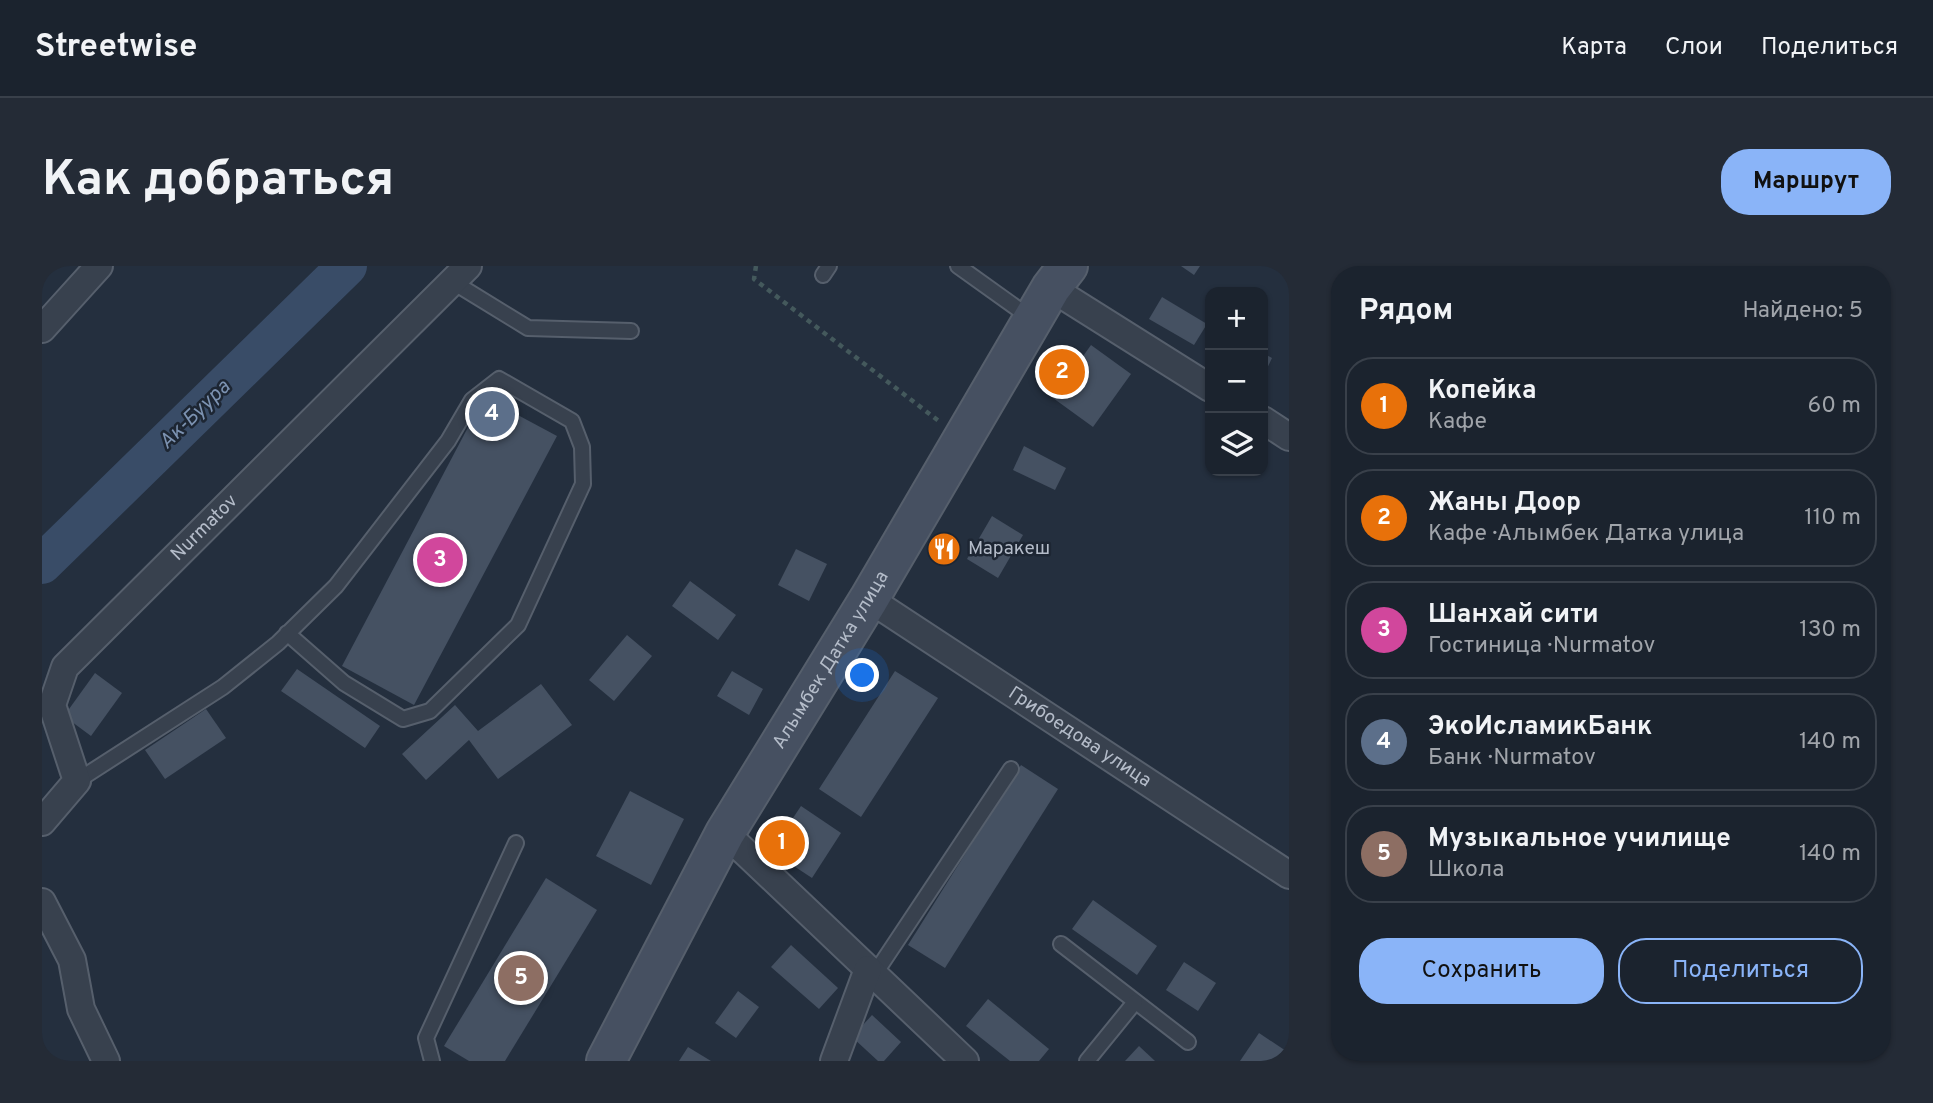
<!DOCTYPE html>
<html lang="ru">
<meta charset="utf-8">
<style>
:root{--surface:#1b232e;--page:#242b36;--text:#f1f3f6;--muted:#a0a4aa;--line:#39404a;--accent:#8ab4f8}
body{margin:0;font-family:Overpass,sans-serif;background:var(--page);color:var(--text)}
.controls{position:absolute;right:21px;top:21px;display:grid;overflow:hidden;border-radius:14px;box-shadow:0 2px 5px #0004}
.controls button{width:63px;height:63px;display:grid;place-items:center;padding:0;border:0;border-bottom:2px solid var(--line);background:var(--surface);color:var(--text);font:35px sans-serif}
.you{position:absolute;left:821px;top:410px;width:24px;height:24px;margin:-18px;border:5px solid #fff;border-radius:50%;background:#1a73e8;box-shadow:0 0 0 10px #1a73e833}
.badge{display:grid;place-items:center;width:46px;height:46px;border-radius:50%;background:var(--accent);color:#fff;font-size:23px;font-weight:700}
.pin{position:absolute;translate:-50% -50%;border:4px solid #fff;box-shadow:0 2px 7px #0006}
.list{margin:0;padding:0;list-style:none}
h2{display:flex;justify-content:space-between;align-items:center;height:91px;margin:0;padding:0 28px;font-size:30px}
h2 small{font-size:23px;font-weight:400;color:var(--muted)}
.list li{display:grid;grid-template-columns:46px 1fr auto;gap:21px;align-items:center;box-sizing:border-box;height:98px;margin:0 14px 14px;padding:0 14px;border:2px solid var(--line);border-radius:28px}
.list b{display:block;font-size:26px;white-space:nowrap}
.list p{margin:0;font-size:23px;white-space:nowrap;color:var(--muted)}
.list em{font-size:23px;font-style:normal;color:var(--muted)}
.actions{display:flex;gap:14px;padding:21px 28px}
.actions a{flex:1;padding:16px 0;border:2px solid var(--accent);border-radius:28px;text-align:center;font-size:24px;color:var(--accent)}
.actions .main{background:var(--accent);color:#111}
.icon{flex:none;width:38px;height:38px;fill:none;stroke:currentColor;stroke-width:2;stroke-linecap:round;stroke-linejoin:round}
.map{position:relative;flex:none;width:1247px;height:795px;overflow:hidden;border-radius:28px}
header{display:flex;align-items:center;gap:42px;box-sizing:border-box;height:98px;padding:0 35px;background:var(--surface);border-bottom:2px solid var(--line)}
header strong{font-size:33px}
nav{display:flex;gap:38px;margin-inline-start:auto;font-size:24px}
.intro{display:flex;align-items:center;justify-content:space-between;box-sizing:border-box;height:168px;padding:0 42px}
h1{margin:0;font-size:49px}
.button{padding:18px 32px;border-radius:28px;background:var(--accent);color:#111;font-size:24px;font-weight:700}
main{display:flex;gap:42px;padding:0 42px}
aside{flex:1;background:var(--surface);border-radius:28px;box-shadow:0 2px 5px #0004}
.map>svg:first-child{display:block}
.lines{fill:none;stroke-linecap:round;stroke-linejoin:round}
.river{stroke:#394c67;stroke-width:40}
.building{fill:#455162}
.lane-casing{stroke:#565f6c;stroke-width:18}
.street-casing{stroke:#565f6c;stroke-width:30}
.secondary-casing{stroke:#565f6c;stroke-width:42}
.path{stroke:#44595c;stroke-width:4.5;stroke-dasharray:5 5;stroke-linecap:butt}
.lane{stroke:#38414e;stroke-width:14}
.street{stroke:#38414e;stroke-width:26}
.secondary{stroke:#465061;stroke-width:38}
.labels{text-anchor:middle;dominant-baseline:central;stroke-width:5;stroke-linejoin:round;paint-order:stroke}
.street-label{font-size:19px;fill:#b4bcc9;stroke:#1d2633}
.poi-label{font-size:19px;fill:#b4bcc9;stroke:#1d2633;text-anchor:start}
.water-label{font-size:21px;font-style:italic;fill:#7c92b1;stroke:#1d2633}
</style>
<header>
<strong>Streetwise</strong>
<nav><a>Карта</a><a>Слои</a><a>Поделиться</a></nav>
</header>
<div class="intro"><h1>Как добраться</h1><a class="button">Маршрут</a></div>
<main>
<div class="map">
<svg width="1247" height="795" viewBox="0 0 1247 795">
<rect width="100%" height="100%" fill="#242f3e"/>
<g class="lines">
<polyline class="river" points="0,298 305,0"/>
</g>
<g class="building">
<polygon points="1139,0 1158,0 1152,9"/>
<polygon points="1120,31 1165,58 1152,79 1107,53"/>
<polygon points="1049,79 1089,108 1051,161 1011,132"/>
<polygon points="1221,87 1230,92 1221,111"/>
<polygon points="442,131 515,170 372,439 300,400"/>
<polygon points="982,180 1024,202 1013,224 971,204"/>
<polygon points="950,250 981,269 956,312 925,293"/>
<polygon points="754,283 785,298 767,335 736,319"/>
<polygon points="648,315 694,349 676,374 630,340"/>
<polygon points="585,369 610,390 572,435 547,414"/>
<polygon points="255,403 338,460 323,482 239,425"/>
<polygon points="690,405 721,423 707,449 675,430"/>
<polygon points="853,405 896,432 819,551 777,523"/>
<polygon points="53,407 80,427 49,470 22,450"/>
<polygon points="499,418 530,459 456,513 427,474 384,514 360,488 413,439 436,465"/>
<polygon points="164,443 184,472 123,513 103,484"/>
<polygon points="979,499 1016,523 903,702 866,679"/>
<polygon points="588,525 642,553 609,619 554,590"/>
<polygon points="759,540 799,567 770,612 729,585"/>
<polygon points="504,612 555,644 463,795 427,795 402,780"/>
<polygon points="1051,634 1115,680 1095,709 1030,663"/>
<polygon points="749,679 796,722 777,743 729,701"/>
<polygon points="1142,696 1174,717 1156,745 1124,724"/>
<polygon points="696,725 717,741 694,772 673,757"/>
<polygon points="946,733 1007,783 997,795 968,795 924,760"/>
<polygon points="830,749 859,776 842,795 836,795 810,771"/>
<polygon points="1217,767 1247,787 1247,795 1198,795"/>
<polygon points="1097,780 1113,795 1083,795"/>
<polygon points="646,781 669,795 637,795"/>
</g>
<g class="lines">
<defs>
<g id="lane">
<polyline points="916,0 990,53"/>
<polyline points="781,9 787,0"/>
<polyline points="411,16 486,62 589,65"/>
<polyline points="35,515 181,421 236,377 294,320 406,175 430,134 457,113 530,155 540,181 541,218 476,359 388,445 361,453 302,417 245,367"/>
<polyline points="1019,678 1146,776"/>
<polyline points="832,709 969,503"/>
<polyline points="390,795 384,772 474,577"/>
<polyline points="1045,795 1093,736"/>
</g>
<g id="street">
<polyline points="1009,22 1168,122"/>
<polyline points="0,63 57,0"/>
<polyline points="1221,154 1247,171"/>
<path id="s1" d="M 827,333 L 1247,609"/>
<path id="s2" d="M 0,556 L 35,515 L 10,439 L 23,401 L 426,0"/>
<polyline points="683,567 923,795"/>
<polyline points="0,636 30,694 39,743 64,795"/>
<polyline points="792,795 826,703"/>
</g>
<g id="secondary">
<path id="s3" d="M 564,795 L 683,567 L 827,333 L 1009,22 L 1026,0"/>
</g>
</defs>
<use href="#lane" class="lane-casing"/>
<use href="#street" class="street-casing"/>
<use href="#secondary" class="secondary-casing"/>
<polyline class="path" points="714,0 712,13 898,156"/>
<use href="#lane" class="lane"/>
<use href="#street" class="street"/>
<use href="#secondary" class="secondary"/>
</g>
<defs>
<symbol id="restaurant-disc" viewBox="-11 -11 22 22"><circle r="9.5" fill="#e8710a" stroke="#1d2633"/><path d="M-5-6h1v4h1v-4h1v4h1v-4h1v5L-1.5 .5V6h-2V.5L-5-1ZM5-6V6H3V1.5H1.5Q1.5-4 5-6Z" fill="#fff"/></symbol>
</defs>
<g fill-rule="evenodd">
<use href="#restaurant-disc" x="883" y="264" width="38" height="38"/>
</g>
<g class="labels">
<g class="street-label">
<text stroke="none"><textPath href="#s2" startOffset="371">Nurmatov</textPath></text>
<text stroke="none"><textPath href="#s3" startOffset="460">Алымбек Датка улица</textPath></text>
<text stroke="none"><textPath href="#s1" startOffset="252">Грибоедова улица</textPath></text>
</g>
<g class="poi-label">
<text x="926" y="283">Маракеш</text>
</g>
<g class="water-label">
<text transform="translate(153 149) rotate(-44)">Ак-Буура</text>
</g>
</g>
</svg>
<div class="controls">
<button>+</button>
<button>−</button>
<button><svg class="icon" aria-label="layers" viewBox="0 0 24 24"><path d="M12 4l9 5-9 5-9-5zM3 14l9 5 9-5"/></svg></button>
</div>
<div class="you"></div>
<div class="pin badge" style="left:740px;top:577px;background:#e8710a">1</div>
<div class="pin badge" style="left:1020px;top:106px;background:#e8710a">2</div>
<div class="pin badge" style="left:398px;top:294px;background:#d1479c">3</div>
<div class="pin badge" style="left:450px;top:148px;background:#5c6f8a">4</div>
<div class="pin badge" style="left:479px;top:712px;background:#8d6e63">5</div>
</div>
<aside>
<h2>Рядом<small>Найдено: 5</small></h2>
<ul class="list">
<li><span class="badge" style="background:#e8710a">1</span><div><b>Копейка</b><p>Кафе</p></div><em>60 m</em></li>
<li><span class="badge" style="background:#e8710a">2</span><div><b>Жаны Доор</b><p>Кафе · Алымбек Датка улица</p></div><em>110 m</em></li>
<li><span class="badge" style="background:#d1479c">3</span><div><b>Шанхай сити</b><p>Гостиница · Nurmatov</p></div><em>130 m</em></li>
<li><span class="badge" style="background:#5c6f8a">4</span><div><b>ЭкоИсламикБанк</b><p>Банк · Nurmatov</p></div><em>140 m</em></li>
<li><span class="badge" style="background:#8d6e63">5</span><div><b>Музыкальное училище</b><p>Школа</p></div><em>140 m</em></li>
</ul>
<div class="actions"><a class="main">Сохранить</a><a>Поделиться</a></div>
</aside>
</main>
